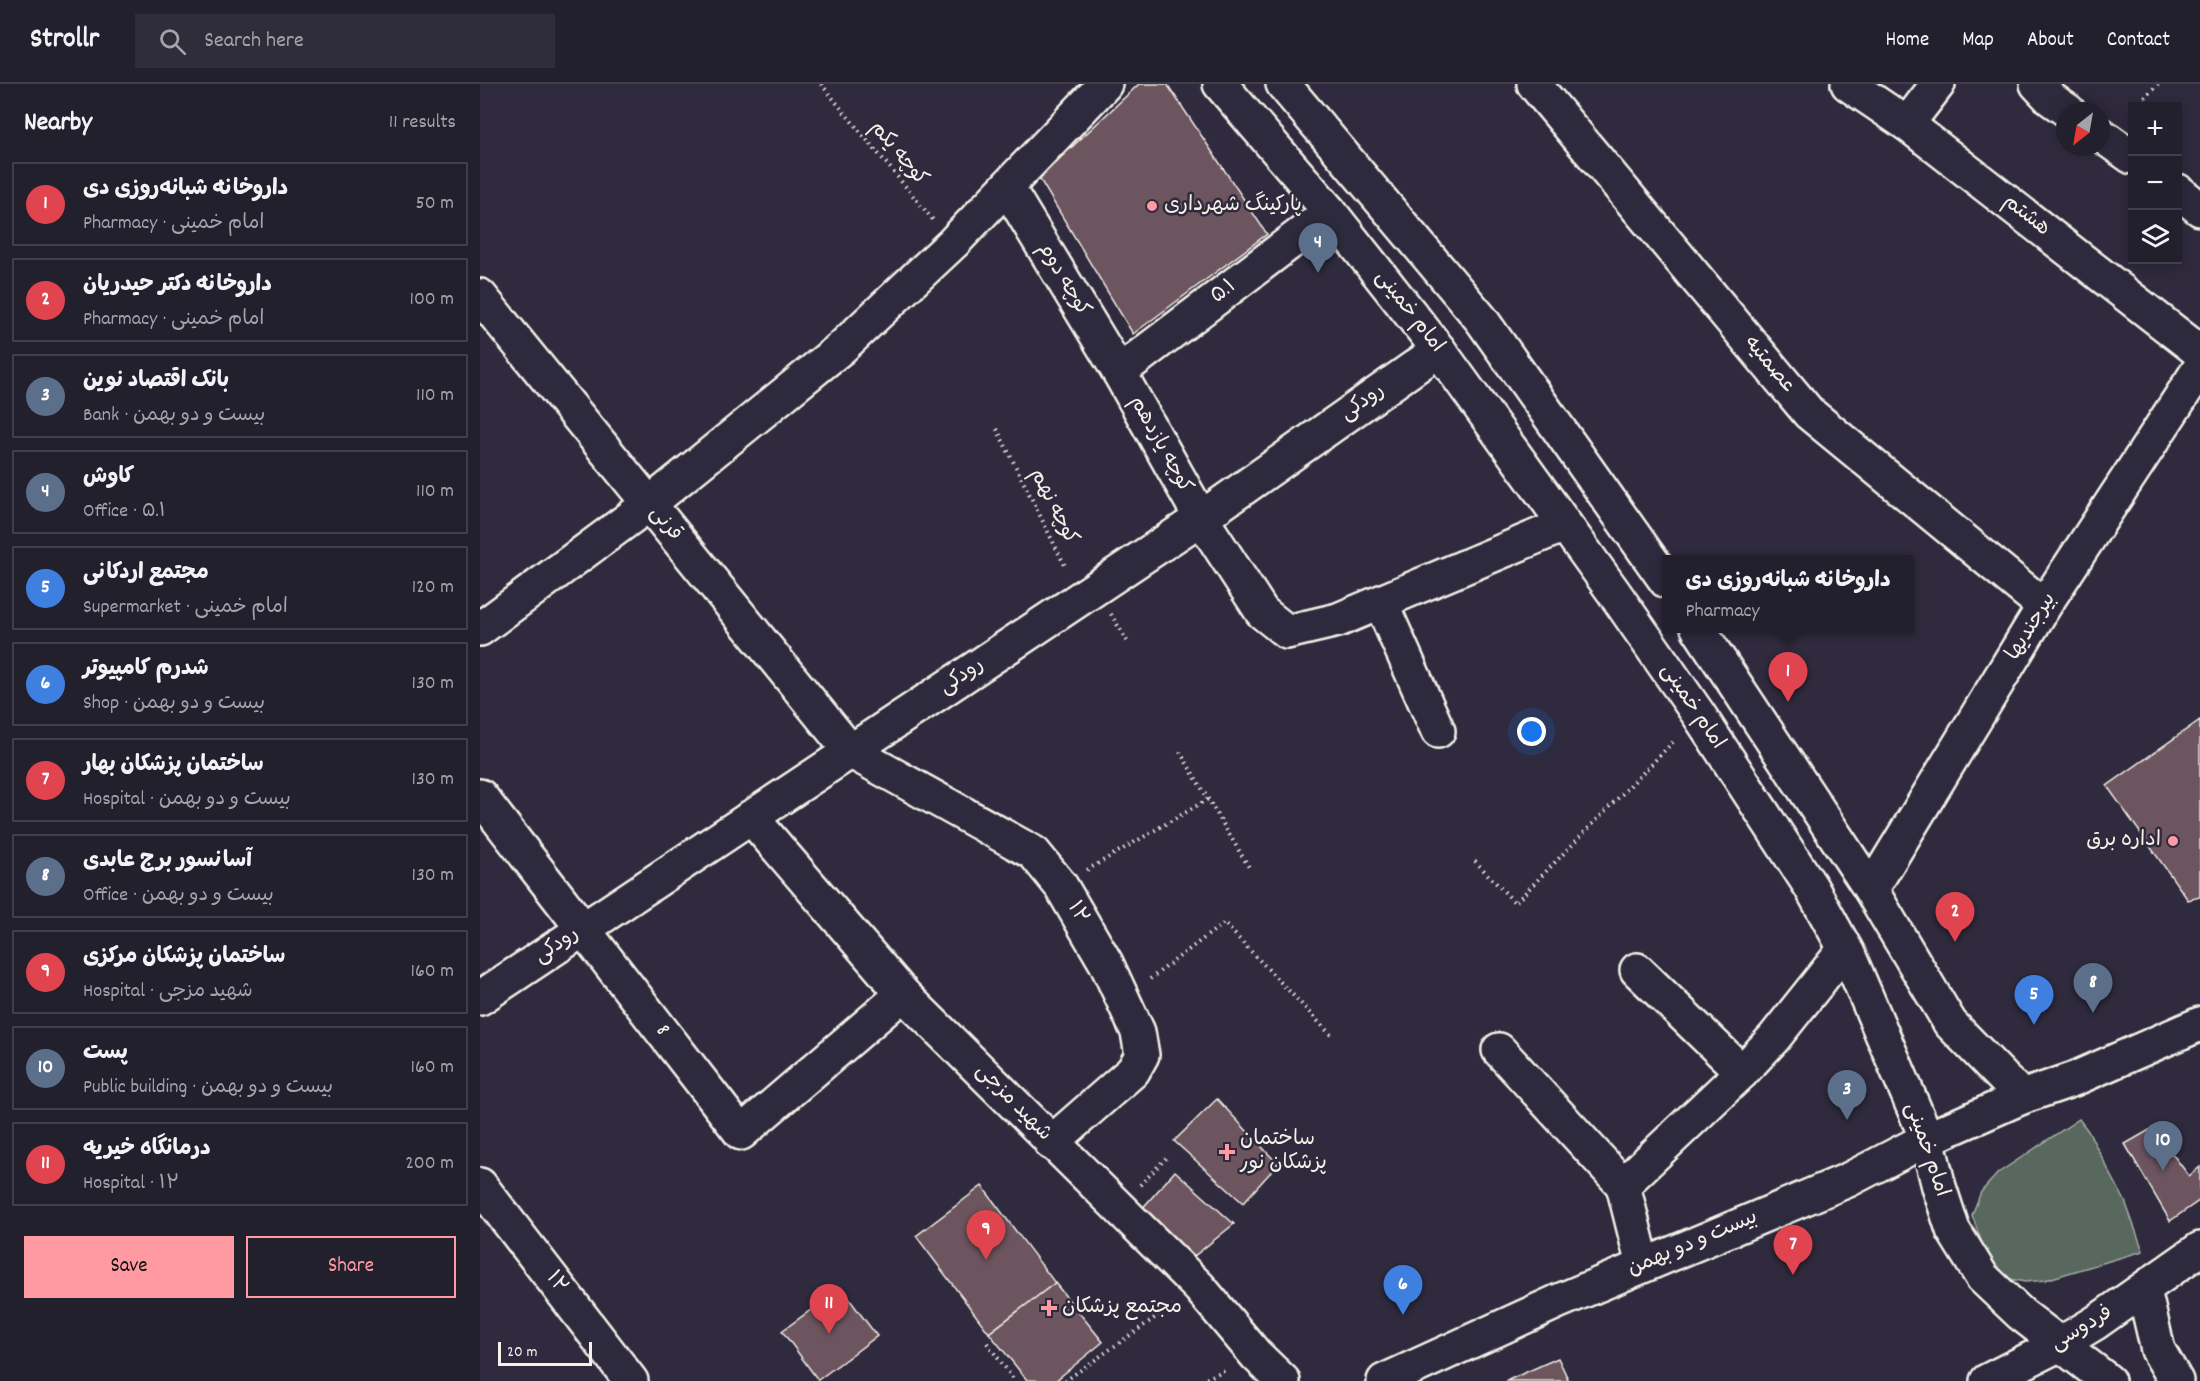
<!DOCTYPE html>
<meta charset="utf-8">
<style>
:root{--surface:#23202e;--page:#2f2d3a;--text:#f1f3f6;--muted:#a3a3aa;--line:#403e4a;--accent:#ff9aa2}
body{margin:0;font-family:Dekko,"Playpen Sans Arabic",sans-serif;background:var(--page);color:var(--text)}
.controls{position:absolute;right:18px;top:18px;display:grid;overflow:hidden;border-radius:0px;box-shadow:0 3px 15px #0003}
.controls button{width:54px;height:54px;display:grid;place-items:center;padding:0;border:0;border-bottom:2px solid var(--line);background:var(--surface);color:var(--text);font:30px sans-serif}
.compass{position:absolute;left:1576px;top:18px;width:54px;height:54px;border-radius:50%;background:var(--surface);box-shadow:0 3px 15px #0003;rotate:211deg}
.scale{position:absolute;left:18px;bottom:15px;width:94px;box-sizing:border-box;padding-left:6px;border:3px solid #f4f1e8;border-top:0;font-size:16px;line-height:21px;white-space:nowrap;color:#f4f1e8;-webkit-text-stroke:4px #2f2a3d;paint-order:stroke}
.you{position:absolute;left:1052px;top:648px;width:21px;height:21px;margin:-15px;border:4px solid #fff;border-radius:50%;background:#1a73e8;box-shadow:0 0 0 9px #1a73e833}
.badge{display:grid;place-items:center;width:39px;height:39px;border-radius:50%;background:var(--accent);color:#fff;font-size:20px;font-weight:700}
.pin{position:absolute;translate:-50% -50px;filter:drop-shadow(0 2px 3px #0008)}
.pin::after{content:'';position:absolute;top:32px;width:21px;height:18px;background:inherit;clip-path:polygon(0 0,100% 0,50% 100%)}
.popup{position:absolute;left:1182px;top:471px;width:252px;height:78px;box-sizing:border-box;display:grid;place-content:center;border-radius:0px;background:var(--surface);filter:drop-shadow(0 2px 4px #0005);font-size:20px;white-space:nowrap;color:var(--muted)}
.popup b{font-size:22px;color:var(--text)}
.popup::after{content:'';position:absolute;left:50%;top:100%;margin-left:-12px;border:12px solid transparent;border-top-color:var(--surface)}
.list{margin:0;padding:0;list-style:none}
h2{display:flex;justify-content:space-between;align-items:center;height:78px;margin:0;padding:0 24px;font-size:26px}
h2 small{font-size:20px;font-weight:400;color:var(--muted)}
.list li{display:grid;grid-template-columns:39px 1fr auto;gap:18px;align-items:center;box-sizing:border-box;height:84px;margin:0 12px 12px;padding:0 12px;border:2px solid var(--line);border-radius:0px}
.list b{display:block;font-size:22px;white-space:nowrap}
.list p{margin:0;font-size:20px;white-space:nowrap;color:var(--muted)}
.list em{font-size:20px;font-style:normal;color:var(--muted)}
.actions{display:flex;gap:12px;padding:18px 24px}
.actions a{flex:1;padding:14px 0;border:2px solid var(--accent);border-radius:0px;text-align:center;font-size:21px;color:var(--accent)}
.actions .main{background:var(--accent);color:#111}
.icon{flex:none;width:33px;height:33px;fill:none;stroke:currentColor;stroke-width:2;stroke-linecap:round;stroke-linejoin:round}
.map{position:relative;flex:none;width:1720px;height:1297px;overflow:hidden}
header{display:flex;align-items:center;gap:36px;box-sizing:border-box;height:84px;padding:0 30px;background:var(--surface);border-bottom:2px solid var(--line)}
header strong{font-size:28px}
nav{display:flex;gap:33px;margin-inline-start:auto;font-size:21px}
.search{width:420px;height:54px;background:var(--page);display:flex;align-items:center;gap:15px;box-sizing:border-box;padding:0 21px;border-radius:0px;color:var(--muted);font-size:22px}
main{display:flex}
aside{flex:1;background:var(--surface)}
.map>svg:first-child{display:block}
.green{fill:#59685f;stroke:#a6aca4;stroke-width:1.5}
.building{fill:#6d555f;stroke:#f4f1e8;stroke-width:1.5}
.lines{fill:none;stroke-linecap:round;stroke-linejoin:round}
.minor-casing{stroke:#f4f1e8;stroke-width:38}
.secondary-casing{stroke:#f4f1e8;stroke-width:38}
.path{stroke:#f4f1e8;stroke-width:4;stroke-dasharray:1.5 4.5;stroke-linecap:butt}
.minor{stroke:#2f2a3d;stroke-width:33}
.secondary{stroke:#2f2a3d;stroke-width:33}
.poi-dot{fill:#ff9aa2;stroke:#2f2a3d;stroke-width:2}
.labels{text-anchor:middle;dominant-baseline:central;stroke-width:5;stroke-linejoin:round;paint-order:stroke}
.street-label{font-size:21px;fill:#f4f1e8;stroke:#2f2a3d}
.poi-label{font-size:21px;fill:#f4f1e8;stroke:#2f2a3d;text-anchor:start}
</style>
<header>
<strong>Strollr</strong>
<div class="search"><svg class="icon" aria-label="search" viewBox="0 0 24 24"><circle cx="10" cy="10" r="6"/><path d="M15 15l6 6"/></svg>Search here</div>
<nav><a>Home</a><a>Map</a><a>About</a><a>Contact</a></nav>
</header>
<main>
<aside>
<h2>Nearby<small>11 results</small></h2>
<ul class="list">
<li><span class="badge" style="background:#e0444e">1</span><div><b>داروخانه شبانه‌روزی دی</b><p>Pharmacy · امام خمینی</p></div><em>50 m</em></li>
<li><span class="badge" style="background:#e0444e">2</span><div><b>داروخانه دکتر حیدریان</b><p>Pharmacy · امام خمینی</p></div><em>100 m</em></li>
<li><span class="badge" style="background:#5c6f8a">3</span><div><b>بانک اقتصاد نوین</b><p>Bank · بیست و دو بهمن</p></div><em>110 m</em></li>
<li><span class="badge" style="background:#5c6f8a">4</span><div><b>کاوش</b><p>Office · ۵.۱</p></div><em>110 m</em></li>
<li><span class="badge" style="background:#3f7fe0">5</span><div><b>مجتمع اردکانی</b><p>Supermarket · امام خمینی</p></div><em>120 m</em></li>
<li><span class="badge" style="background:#3f7fe0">6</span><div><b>شدرم کامپیوتر</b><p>Shop · بیست و دو بهمن</p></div><em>130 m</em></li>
<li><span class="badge" style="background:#e0444e">7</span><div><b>ساختمان پزشکان بهار</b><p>Hospital · بیست و دو بهمن</p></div><em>130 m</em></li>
<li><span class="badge" style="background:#5c6f8a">8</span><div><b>آسانسور برج عابدی</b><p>Office · بیست و دو بهمن</p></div><em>130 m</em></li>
<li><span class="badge" style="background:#e0444e">9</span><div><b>ساختمان پزشکان مرکزی</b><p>Hospital · شهید مزجی</p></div><em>160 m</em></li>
<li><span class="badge" style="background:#5c6f8a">10</span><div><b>پست</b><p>Public building · بیست و دو بهمن</p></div><em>160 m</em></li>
<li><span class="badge" style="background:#e0444e">11</span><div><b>درمانگاه خیریه</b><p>Hospital · ۱۲</p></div><em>200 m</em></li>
</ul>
<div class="actions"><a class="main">Save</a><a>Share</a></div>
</aside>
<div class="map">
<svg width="1720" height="1297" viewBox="0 0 1720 1297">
<rect width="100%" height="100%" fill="#2f2a3d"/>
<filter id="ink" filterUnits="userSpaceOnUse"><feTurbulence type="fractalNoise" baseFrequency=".0167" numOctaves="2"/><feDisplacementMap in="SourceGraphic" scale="12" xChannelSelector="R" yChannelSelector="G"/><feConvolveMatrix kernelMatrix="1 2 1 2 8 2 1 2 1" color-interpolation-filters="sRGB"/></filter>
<g filter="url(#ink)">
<polygon class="green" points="1599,1035 1608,1047 1645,1117 1663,1167 1565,1196 1545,1198 1530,1195 1515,1184 1503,1162 1492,1131 1501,1108 1518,1089"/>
<g class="building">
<polygon points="659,0 687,0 787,150 653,250 559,94"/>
<polygon points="1720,636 1720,813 1708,816 1627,702"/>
<polygon points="737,1015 798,1080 763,1119 694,1057"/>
<polygon points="1673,1044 1709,1092 1720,1083 1720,1116 1690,1137 1645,1060"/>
<polygon points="695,1087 754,1140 713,1173 660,1127"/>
<polygon points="502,1102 575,1199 509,1249 436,1152"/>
<polygon points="575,1199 623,1258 575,1297 547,1296 509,1249"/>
<polygon points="361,1204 397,1252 338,1296 302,1247"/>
<polygon points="1078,1274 1089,1297 1026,1297"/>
</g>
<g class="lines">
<defs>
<g id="minor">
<polyline points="1054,0 1329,329 1564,522"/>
<polyline points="1368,0 1427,40 1720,268"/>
<polyline points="1557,0 1571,15 1588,27"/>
<polyline points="1427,40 1458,0"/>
<polyline points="1621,51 1652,73"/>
<polyline points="527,103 639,288 721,434 782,528 807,548 858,536 1084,441"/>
<polyline points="1698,107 1720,125"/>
<polyline points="0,212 370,667 554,769 581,802 626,879 658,948 662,971 653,987 571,1059"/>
<polyline points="639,288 850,128"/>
<polyline points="901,519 958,647"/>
<polyline points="0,545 169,420 361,264 473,159 625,0"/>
<path id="s1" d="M 0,712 L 261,1049 L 423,910"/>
<polyline points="271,733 423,910 719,1203 776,1271 803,1297"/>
<polyline points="1391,806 1564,522 1720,284"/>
<polyline points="1157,886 1262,988"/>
<polyline points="0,914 721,434 959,266"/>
<polyline points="1019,966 1143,1101"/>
<polyline points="0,1101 151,1297"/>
<polyline points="1163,1181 1143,1101 1262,988 1294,954 1365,865"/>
</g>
<g id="secondary">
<polyline points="740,0 850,128 959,266 1133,507 1219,631 1331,803 1368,870 1447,1055 1459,1103 1473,1146 1502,1193 1541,1230 1628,1297"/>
<polyline points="803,0 1001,235 1186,497"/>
<polyline points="1218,544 1391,806 1470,939 1542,1013"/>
<polyline points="1664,1206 1678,1266 1696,1297"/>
<polyline points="904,1297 1079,1217 1368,1096 1447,1055 1542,1013 1594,995 1720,940"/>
<polyline points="1507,1297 1580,1260 1615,1239 1720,1165"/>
</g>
</defs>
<use href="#minor" class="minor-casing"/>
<use href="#secondary" class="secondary-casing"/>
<g class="path">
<polyline points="341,0 453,136"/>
<polyline points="1656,22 1678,0"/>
<polyline points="517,345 586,484"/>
<polyline points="631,530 647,557"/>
<polyline points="700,668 770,785"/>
<polyline points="995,777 1035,819 1196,655"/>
<polyline points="607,786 730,714"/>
<polyline points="670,895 744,839 852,952"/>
<polyline points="660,1101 688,1072"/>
<polyline points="507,1259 535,1297"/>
<polyline points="585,1297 693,1221"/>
<polyline points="721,1297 745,1286"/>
</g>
<use href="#minor" class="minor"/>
<use href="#secondary" class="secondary"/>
</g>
</g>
<g class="poi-dot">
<circle cx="672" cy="122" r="6"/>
<circle cx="1693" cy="757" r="6"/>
<path d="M744 1059h6v6h6v6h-6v6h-6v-6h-6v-6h6z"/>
<path d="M566 1215h6v6h6v6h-6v6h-6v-6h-6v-6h6z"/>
</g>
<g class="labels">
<g class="street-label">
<text transform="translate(418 70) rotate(50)">کوچه یکم</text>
<text transform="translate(1546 132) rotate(38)">هشتم</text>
<text transform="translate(583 196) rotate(59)">کوچه دوم</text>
<text transform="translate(744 208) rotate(-37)">۵.۱</text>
<text transform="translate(929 228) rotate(52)">امام خمینی</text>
<text transform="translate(1289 281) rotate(50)">عصمتیه</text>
<text transform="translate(883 319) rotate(-35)">رودکی</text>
<text transform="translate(680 361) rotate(61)">کوچه یازدهم</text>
<text transform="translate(573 423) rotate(63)">کوچه نهم</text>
<text transform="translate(185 440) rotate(51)">قرنی</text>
<text transform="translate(1552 543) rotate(-58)">بیرجندیها</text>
<text transform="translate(482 593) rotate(-34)">رودکی</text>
<text transform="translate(1212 623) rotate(56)">امام خمینی</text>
<text transform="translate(597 829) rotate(60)">۱۲</text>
<text transform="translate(77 862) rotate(-34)">رودکی</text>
<text stroke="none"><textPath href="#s1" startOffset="297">8</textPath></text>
<text transform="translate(533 1019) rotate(46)">شهید مزجی</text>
<text transform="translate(1446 1066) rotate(71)">امام خمینی</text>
<text transform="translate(1213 1160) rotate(-23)">بیست و دو بهمن</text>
<text transform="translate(76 1199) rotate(52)">۱۲</text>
<text transform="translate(1602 1245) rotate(-31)">فردوسی</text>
</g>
<g class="poi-label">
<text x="684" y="122">پارکینگ شهرداری</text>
<text x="1681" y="757" text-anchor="end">اداره برق</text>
<text x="760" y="1056">ساختمان<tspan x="760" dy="24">پزشکان نور</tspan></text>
<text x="582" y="1224">مجتمع پزشکان</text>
</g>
</g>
</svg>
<div class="controls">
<button>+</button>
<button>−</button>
<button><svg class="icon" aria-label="layers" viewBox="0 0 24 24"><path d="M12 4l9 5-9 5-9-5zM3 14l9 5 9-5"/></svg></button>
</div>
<svg class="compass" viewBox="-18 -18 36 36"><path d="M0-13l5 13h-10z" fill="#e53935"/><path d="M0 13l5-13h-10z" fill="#a3a3aa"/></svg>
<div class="scale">20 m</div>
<div class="you"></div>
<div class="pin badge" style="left:1308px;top:618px;background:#e0444e">1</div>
<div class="popup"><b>داروخانه شبانه‌روزی دی</b>Pharmacy</div>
<div class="pin badge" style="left:1475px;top:858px;background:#e0444e">2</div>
<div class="pin badge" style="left:1367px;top:1036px;background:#5c6f8a">3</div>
<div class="pin badge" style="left:838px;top:189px;background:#5c6f8a">4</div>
<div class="pin badge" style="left:1554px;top:941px;background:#3f7fe0">5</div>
<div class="pin badge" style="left:923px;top:1231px;background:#3f7fe0">6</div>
<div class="pin badge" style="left:1313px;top:1191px;background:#e0444e">7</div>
<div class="pin badge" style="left:1613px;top:929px;background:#5c6f8a">8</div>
<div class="pin badge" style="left:506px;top:1176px;background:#e0444e">9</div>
<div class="pin badge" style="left:1683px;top:1087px;background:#5c6f8a">10</div>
<div class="pin badge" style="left:349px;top:1250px;background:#e0444e">11</div>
</div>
</main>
